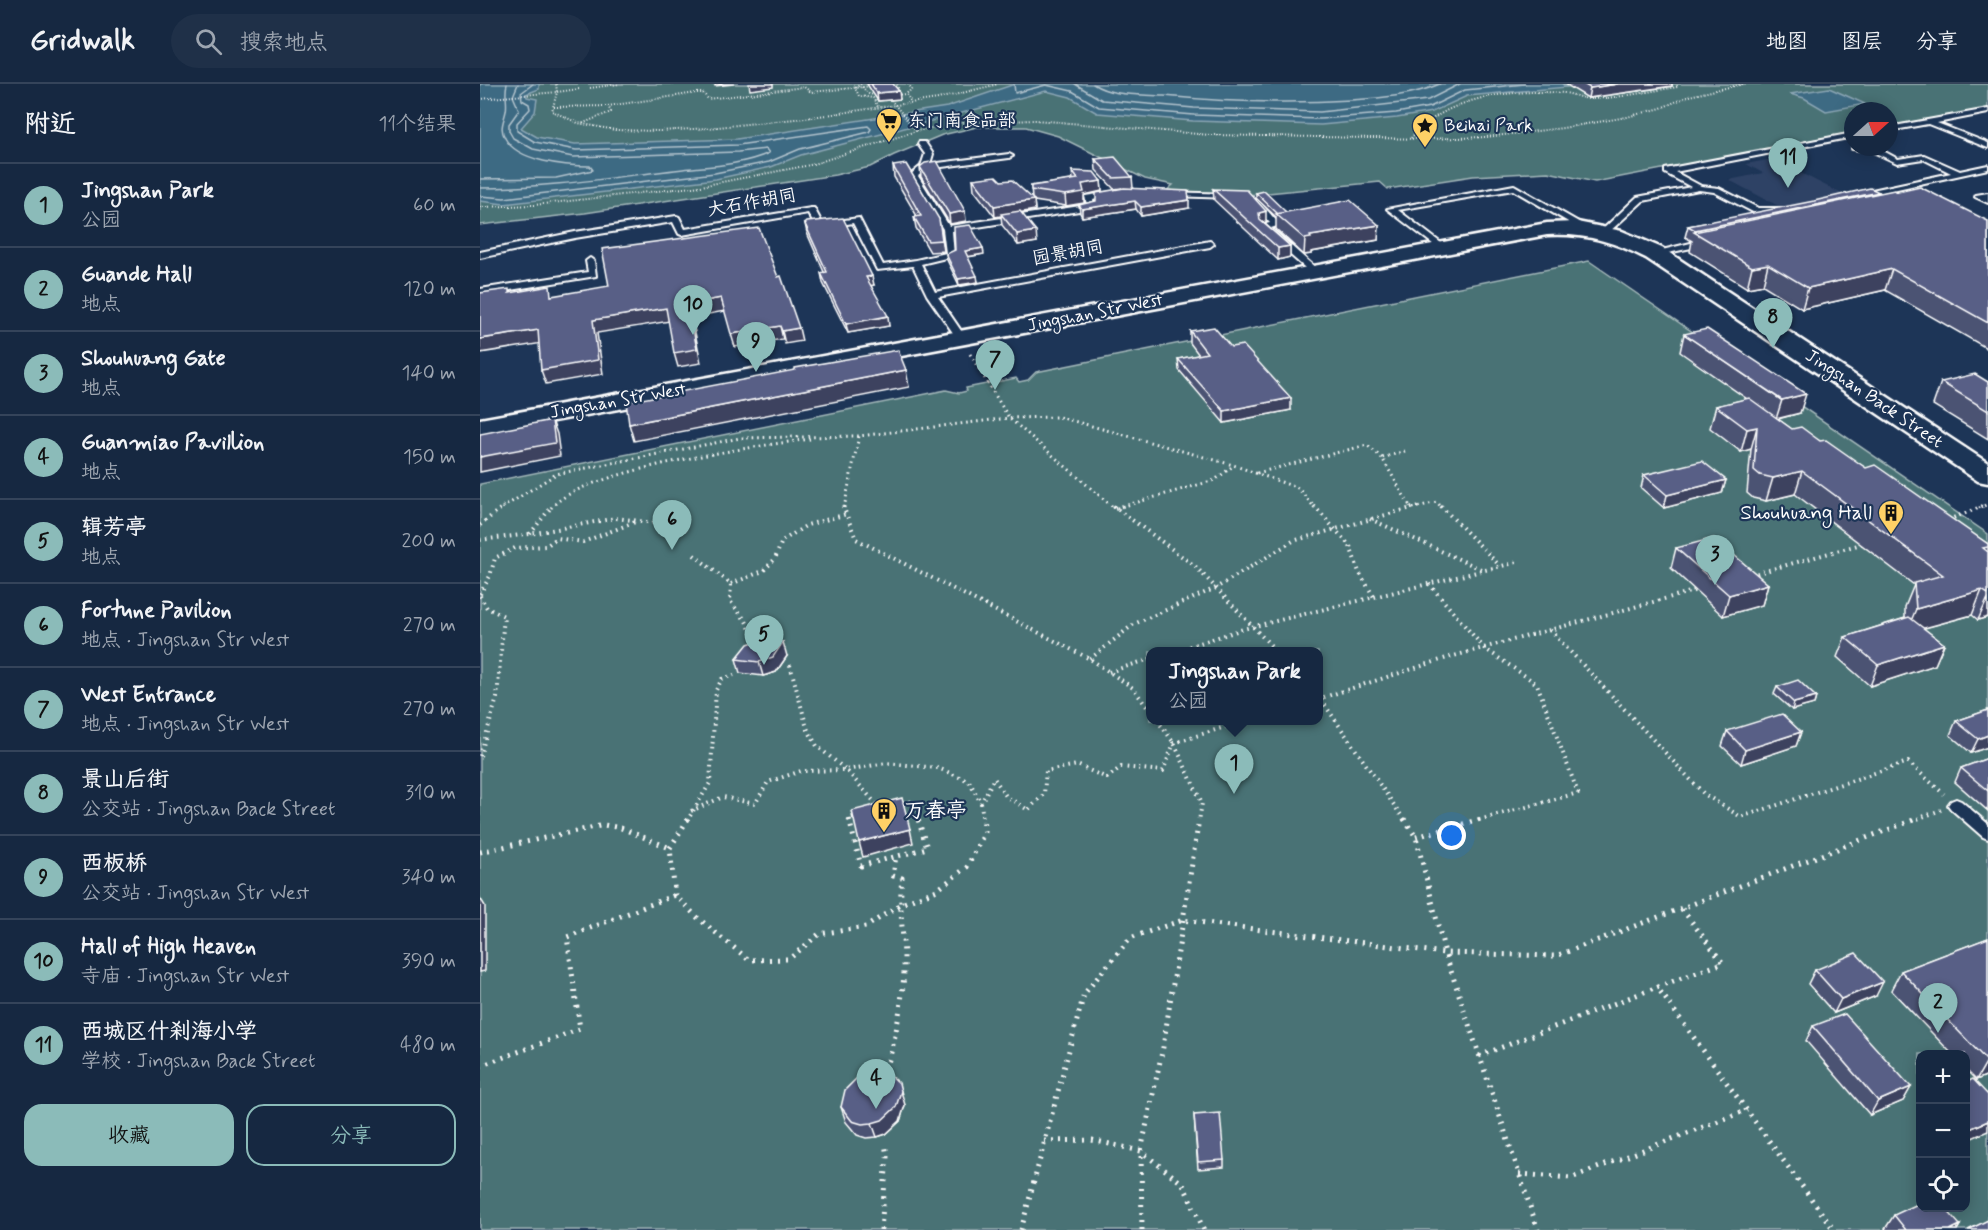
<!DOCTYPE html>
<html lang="zh">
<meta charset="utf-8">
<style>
:root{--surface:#162841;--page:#1f3048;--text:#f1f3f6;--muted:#9ea6b1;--line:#35445a;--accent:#8bbbb9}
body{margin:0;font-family:Mynerve,"LXGW WenKai TC",sans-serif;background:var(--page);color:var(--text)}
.controls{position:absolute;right:18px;bottom:18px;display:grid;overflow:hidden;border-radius:12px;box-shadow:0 3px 15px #0003}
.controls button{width:54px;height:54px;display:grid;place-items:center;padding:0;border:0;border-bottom:2px solid var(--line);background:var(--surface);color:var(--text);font:30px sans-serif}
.compass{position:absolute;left:1364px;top:18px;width:54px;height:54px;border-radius:50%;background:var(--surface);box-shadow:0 3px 15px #0003;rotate:69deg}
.you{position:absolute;left:972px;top:752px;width:21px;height:21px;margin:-15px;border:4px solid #fff;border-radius:50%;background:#1a73e8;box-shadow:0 0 0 9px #1a73e833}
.badge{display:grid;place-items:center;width:39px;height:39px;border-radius:50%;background:var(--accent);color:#111;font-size:20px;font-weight:700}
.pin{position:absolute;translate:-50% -50px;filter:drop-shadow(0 2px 3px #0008)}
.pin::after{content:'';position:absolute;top:32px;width:21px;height:18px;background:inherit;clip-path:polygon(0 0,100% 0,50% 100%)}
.popup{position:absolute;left:666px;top:563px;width:177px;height:78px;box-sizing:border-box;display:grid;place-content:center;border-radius:12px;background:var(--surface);filter:drop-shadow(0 2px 4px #0005);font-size:20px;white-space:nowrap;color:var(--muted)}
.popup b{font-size:22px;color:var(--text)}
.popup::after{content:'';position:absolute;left:50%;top:100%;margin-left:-12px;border:12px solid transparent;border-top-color:var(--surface)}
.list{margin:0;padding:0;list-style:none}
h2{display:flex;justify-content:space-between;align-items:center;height:78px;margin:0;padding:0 24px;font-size:26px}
h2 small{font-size:20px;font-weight:400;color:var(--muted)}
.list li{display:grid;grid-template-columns:39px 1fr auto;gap:18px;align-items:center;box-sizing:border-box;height:84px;padding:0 24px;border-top:2px solid var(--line)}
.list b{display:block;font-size:22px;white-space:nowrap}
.list p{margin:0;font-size:20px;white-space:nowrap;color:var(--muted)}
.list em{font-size:20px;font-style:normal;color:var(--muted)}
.actions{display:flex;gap:12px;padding:18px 24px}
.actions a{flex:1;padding:14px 0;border:2px solid var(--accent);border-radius:18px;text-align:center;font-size:21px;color:var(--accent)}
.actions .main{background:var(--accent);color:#111}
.icon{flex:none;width:33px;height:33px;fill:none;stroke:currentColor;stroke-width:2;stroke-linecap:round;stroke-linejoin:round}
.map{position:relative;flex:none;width:1508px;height:1146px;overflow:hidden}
header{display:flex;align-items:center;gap:36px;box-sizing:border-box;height:84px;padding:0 30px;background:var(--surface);border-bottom:2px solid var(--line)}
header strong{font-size:28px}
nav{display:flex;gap:33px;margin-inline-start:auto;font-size:21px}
.search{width:420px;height:54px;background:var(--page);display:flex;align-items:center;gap:15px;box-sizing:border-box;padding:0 21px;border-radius:33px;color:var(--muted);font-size:22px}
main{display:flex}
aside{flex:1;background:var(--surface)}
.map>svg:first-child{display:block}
.built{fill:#2f4265}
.green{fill:#4a7275;stroke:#a4b8ba;stroke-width:1.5;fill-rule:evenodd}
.water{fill:#3e6a83;stroke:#8ba6b5;stroke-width:1.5}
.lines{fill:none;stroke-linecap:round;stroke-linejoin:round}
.shore{stroke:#b2c3cd;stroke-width:1.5}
.lane-casing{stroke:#fff;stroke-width:4}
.secondary-casing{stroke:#fff;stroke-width:5}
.path-far3{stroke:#fff;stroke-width:2;stroke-dasharray:1 2;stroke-linecap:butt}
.path-far2{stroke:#fff;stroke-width:3;stroke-dasharray:1.5 4;stroke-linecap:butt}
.path-far1{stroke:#fff;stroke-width:4;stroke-dasharray:1.5 4.5;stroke-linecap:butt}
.path{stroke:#fff;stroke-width:5;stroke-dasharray:2 6;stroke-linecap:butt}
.lane{fill:#1d3557;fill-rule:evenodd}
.secondary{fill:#1d3557;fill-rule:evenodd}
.wall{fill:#4c5273;stroke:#fff;stroke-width:1.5}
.shaded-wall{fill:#3e425e;stroke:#fff;stroke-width:1.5}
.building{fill:#585f86;stroke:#fff;stroke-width:1.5}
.labels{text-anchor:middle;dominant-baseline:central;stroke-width:4.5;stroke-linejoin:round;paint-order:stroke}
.far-poi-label{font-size:18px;fill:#fff;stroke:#1d3557;text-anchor:start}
.far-street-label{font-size:18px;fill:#fff;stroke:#1d3557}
.poi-label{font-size:21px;fill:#fff;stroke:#1d3557;text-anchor:end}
</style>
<header>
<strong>Gridwalk</strong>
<div class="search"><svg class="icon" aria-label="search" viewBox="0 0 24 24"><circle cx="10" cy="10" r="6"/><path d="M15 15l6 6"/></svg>搜索地点</div>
<nav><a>地图</a><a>图层</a><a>分享</a></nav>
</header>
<main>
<aside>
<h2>附近<small>11个结果</small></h2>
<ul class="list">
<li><span class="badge">1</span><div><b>Jingshan Park</b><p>公园</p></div><em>60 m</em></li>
<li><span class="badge">2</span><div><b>Guande Hall</b><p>地点</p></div><em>120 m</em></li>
<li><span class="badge">3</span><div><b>Shouhuang Gate</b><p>地点</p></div><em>140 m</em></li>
<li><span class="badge">4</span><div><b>Guanmiao Pavillion</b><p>地点</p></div><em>150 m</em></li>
<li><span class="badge">5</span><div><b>辑芳亭</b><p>地点</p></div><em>200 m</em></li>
<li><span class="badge">6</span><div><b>Fortune Pavilion</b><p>地点 · Jingshan Str West</p></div><em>270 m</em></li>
<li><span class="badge">7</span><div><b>West Entrance</b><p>地点 · Jingshan Str West</p></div><em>270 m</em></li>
<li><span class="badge">8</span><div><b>景山后街</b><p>公交站 · Jingshan Back Street</p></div><em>310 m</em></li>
<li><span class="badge">9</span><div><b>西板桥</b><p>公交站 · Jingshan Str West</p></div><em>340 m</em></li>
<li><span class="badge">10</span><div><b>Hall of High Heaven</b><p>寺庙 · Jingshan Str West</p></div><em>390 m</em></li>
<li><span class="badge">11</span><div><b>西城区什刹海小学</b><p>学校 · Jingshan Back Street</p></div><em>480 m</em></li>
</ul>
<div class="actions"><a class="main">收藏</a><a>分享</a></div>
</aside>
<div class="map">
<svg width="1508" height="1146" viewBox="0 0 1508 1146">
<rect width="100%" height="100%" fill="#1d3557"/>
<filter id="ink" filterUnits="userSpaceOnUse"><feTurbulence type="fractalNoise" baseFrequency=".0167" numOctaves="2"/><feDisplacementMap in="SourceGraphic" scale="12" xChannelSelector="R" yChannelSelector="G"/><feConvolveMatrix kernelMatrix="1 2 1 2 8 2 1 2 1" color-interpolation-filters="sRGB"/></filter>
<g filter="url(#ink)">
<polygon class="built" points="1293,75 1368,113 1304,125 1249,96 1283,89 1266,80"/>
<g class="green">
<polygon points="0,0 1508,0 1508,25 1409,42 1409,27 1373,27 1373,48 1115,98 1068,88 993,92 908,105 900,98 768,111 686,107 693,101 665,95 578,52 546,43 497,43 462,51 414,71 390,83 355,91 105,129 0,141"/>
<path d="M 1109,177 L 1508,450 L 1508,1146 L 0,1146 L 0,400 L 466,306 L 479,309 L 487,307 L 486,304 L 536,294 L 539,298 L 548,296 L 556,288 ZM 670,568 L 838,568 L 838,636 L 670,636 ZM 1440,970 L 1486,970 L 1486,1124 L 1440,1124 Z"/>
</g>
<g class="water">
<polygon points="0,0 59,0 59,5 46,10 47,13 57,15 55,28 41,44 57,53 95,60 257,55 467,23 535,0 1082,0 1087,3 987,12 952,28 917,34 841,41 713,37 617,29 590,13 566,7 321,71 291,83 236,95 24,120 0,117"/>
<polygon points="1349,4 1385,20 1346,27 1324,14 1310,10"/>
</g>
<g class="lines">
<g class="shore">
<polyline points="534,0 535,9 566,1 592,7 619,23 714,31 840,35 916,29 950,23 985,6 1045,0"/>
<polyline points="595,0 622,16 714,24 840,28 948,16 980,0"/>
<path d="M 613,0 C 633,13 661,10 684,12 C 746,18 808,20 871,16 C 901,14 931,12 960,0"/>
<path d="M 0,95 L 76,94 L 113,86 L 110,82 C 87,82 37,78 25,54 C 19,44 24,37 26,27 C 28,18 24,10 27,0"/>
<path d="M 0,104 C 69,104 135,93 203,85 C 231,82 262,81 289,69 L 286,65 L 258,68 L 93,73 L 53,65 L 33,54 L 29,47 L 29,40 L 39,26 L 33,12 L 38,0"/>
<polyline points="0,112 24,114 235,89 289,78 320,65 389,48 391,45 388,42 258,61 96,66 55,58 37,47 37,39 50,25 49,20 42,16 41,9 53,0"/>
</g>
<defs>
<g id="lane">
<polygon points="1508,25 1508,29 1457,39 1508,59 1508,64 1448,40 1409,47 1409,43"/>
<polygon points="1373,49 1373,53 1195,88 1221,102 1239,104 1278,124 1304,124 1307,125 1307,129 1273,128 1234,108 1219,106 1163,117 1128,149 1121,147 1157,113 1211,103 1185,89 1185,85"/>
<polygon points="439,58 445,58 453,70 450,80 529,70 533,72 529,74 447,85 438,92 469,142 607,121 605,112 632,108 636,110 613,116 616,123 612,125 472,147 474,172 441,180 455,208 730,157 734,160 730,163 458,213 486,254 481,257 478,256 447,211 433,182 397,186 373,139 339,145 335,142 328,129 202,151 199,150 193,138 95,154 0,174 0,168 95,148 196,132 199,133 205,145 331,124 334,124 342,139 379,134 403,181 436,176 466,169 463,145 430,91 441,82 445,70 438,60"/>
<polygon points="1373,61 1373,63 1396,63 1418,75 1444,71 1480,87 1508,81 1508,85 1381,113 1377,111 1378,109 1471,89 1443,75 1417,79 1391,67 1372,65"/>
<polygon points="1034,101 1109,144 1102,146 1033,106 918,126 965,162 965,166 962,167 907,125"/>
<polygon points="687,108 752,110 756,112 752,114 690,112 687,112"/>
<polygon points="1508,109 1508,119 1495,113 1496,111"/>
<polygon points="772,116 778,116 800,141 791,144 838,186 838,190 832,190 781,145 781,141 790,139 772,120"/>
<polygon points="1227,155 1231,158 1230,160 1174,172 1170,169"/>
<polygon points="110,174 114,177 116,192 0,211 0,205 108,188 106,177"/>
<polygon points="1476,715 1481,717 1508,740 1508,755 1503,753 1471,725 1468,721 1471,717"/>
</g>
<path id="secondary" d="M 1097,138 L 1142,147 L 1182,164 L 1508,379 L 1508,399 L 1498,397 L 1166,174 C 1133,157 1104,149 1067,151 L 0,351 L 0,335 L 1067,139 Z"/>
</defs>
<use href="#lane" class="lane-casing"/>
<use href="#secondary" class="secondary-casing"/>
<g class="path-far3">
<polyline points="381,0 375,4 379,12 393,14 398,23"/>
<polyline points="428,0 432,5 426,10 431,18"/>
<polyline points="382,3 389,10 400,12"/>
<polyline points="110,4 139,0"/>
<polyline points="99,5 77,8 72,27 98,39 135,46 180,47 228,44 325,34 458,15 518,0"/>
<polyline points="416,8 419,7 417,0"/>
<polyline points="414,11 426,10"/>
<polyline points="0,15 77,8 76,0"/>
<polyline points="411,16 437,48"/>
<polyline points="128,22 216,9 223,9 228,15 324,3 331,8 393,2"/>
<polyline points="74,23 128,22 131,28 101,40"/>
<path d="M 931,54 C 967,12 1031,5 1084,9 C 1094,10 1102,15 1111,15 C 1140,14 1169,7 1198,3 L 1195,0"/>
<polyline points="0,123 54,121 221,102 330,81 436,47 476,39 555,36 730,51 947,55 1006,53 1083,44 1147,33 1181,24 1209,12 1263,0"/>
</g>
<g class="path-far2">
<polyline points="490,270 529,334 634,424"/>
<polyline points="925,367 902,374 931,424"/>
<polyline points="777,389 887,361 902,374"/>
<polyline points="22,424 76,390 260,354 379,352"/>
<path d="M 71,424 C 101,386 278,362 330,355"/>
<polyline points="364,424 379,352 529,334 579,333 753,381 818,404 835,424"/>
<polyline points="637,424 735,396 753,382"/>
<polyline points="933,424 957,418 962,424"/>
<polyline points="1499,424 1508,420"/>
</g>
<g class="path-far1">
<polyline points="363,422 376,455 610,575 653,604 670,627"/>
<polyline points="633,422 715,482 797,568"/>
<polyline points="834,422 870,462 879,488 894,513"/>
<polyline points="961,422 1020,482"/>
<polyline points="635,424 642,422"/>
<polyline points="931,424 940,422"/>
<polyline points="890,435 1003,486"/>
<polyline points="1468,436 1503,422"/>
<polyline points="0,441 24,422"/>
<polyline points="50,450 72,422"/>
<polyline points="0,456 50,450 136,434 205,443 205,450"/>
<polyline points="214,471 251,500 250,517 266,537 276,557 280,559"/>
<polyline points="1271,491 1385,459"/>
<polyline points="251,500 283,487 295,475 302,457 327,441 367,430"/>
<polyline points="949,500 1004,564 1057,600 1098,709 995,737"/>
<polyline points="0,510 10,492 15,474 35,464 66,462 77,454 103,458 155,438"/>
<polyline points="0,512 7,524 24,532 17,614 0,672"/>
<polyline points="1070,546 1224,710 1261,733 1428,678 1464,710"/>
<polyline points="692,568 763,545 1038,478"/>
<polyline points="610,575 654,540 736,504 813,457 931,424 930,422"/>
<polyline points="310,581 327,644 337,662 366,686 399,723"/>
<polyline points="629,588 670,575"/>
<polyline points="838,611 925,737"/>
<polyline points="838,615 970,573 1221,505"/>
<polyline points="677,636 694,659 722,719 719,737"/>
<polyline points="501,719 503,737"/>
<polyline points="211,727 243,713 275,720 288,698 321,687 366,686 406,679 458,684 489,697 501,719 514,694 526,712 548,726 564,710 566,687 597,681 627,694 641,683 683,687 694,659 767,636"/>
<polyline points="207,737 230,699 236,606 242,595 254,591"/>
<polyline points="370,737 369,734 433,717 439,737"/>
<polyline points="1432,737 1461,726"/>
</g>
<g class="path">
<polyline points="208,735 190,764 195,811 218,834 269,876 309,875 339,850 386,843 419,821 457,806 487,783 505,748 503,735"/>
<polyline points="369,735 381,782 447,764 438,735"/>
<polyline points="924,735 936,753 965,869 1076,872 1436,735"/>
<polyline points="936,753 1001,735"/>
<polyline points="0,768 124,741 141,744 190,764"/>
<polyline points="1202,825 1243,879 1177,903 1354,1146"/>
<polyline points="999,972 1177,903"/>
<polyline points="0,982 100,945 87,853 195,811"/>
<path d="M 403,992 C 414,968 423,914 424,887 C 425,854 418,828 422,794 L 413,792 L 416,772"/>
<polyline points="564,1057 612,1056 661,1067 703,1100 724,1146"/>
<polyline points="1039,1090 1091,1094 1267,1026"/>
<polyline points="401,1146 407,1073 405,1059"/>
<polyline points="541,1146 604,910 650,854 703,836 965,869 1058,1146"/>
<polyline points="662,1146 661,1067 683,963 719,735"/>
</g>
<use href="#lane" class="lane"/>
<use href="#secondary" class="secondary"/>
</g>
<g class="wall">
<polygon points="387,0 413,0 420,15 398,17"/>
<polygon points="1085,0 1192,0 1192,2 1108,14"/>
<polygon points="615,75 652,93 653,104 709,124 661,132 656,125 602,133 600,129 599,121 616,117 642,104 634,105 616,86"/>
<polygon points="413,82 459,135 464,167 450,168 436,144 434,133 437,132 414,93"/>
<polygon points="440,83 486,137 470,140 441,93"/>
<polygon points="592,87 621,97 622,107 604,111 604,119 586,122 554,117 555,126 541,129 557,158 538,161 522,141 521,132 515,133 494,106 493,95 521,97 552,115 551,102 593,96"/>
<polygon points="733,105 786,138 783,138 810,162 810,173 798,176 734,116"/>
<polygon points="1418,108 1508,137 1508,265 1405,206 1322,225 1283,201 1267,204 1210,168 1212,157 1205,153 1208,142 1398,109"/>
<polygon points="776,109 806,128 899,141 898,156 831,168 831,170 824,171 796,145 796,133 776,114"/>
<polygon points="325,140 394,201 391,202 409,242 368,249 343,199 341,189 344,188 327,149"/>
<polygon points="466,170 504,170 488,173 498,198 479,201 467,176"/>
<polygon points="710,247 751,263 811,326 744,339 699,286 698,275 719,271 710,259"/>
<polygon points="1204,250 1320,329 1298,335 1312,345 1340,357 1386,384 1508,460 1508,533 1498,536 1492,531 1443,544 1464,560 1455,581 1390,602 1357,573 1365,553 1425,534 1425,523 1434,501 1315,410 1286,417 1273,414 1267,409 1271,365 1261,368 1230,344 1236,322 1267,315 1200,268"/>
<polygon points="1461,298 1508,298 1508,355 1453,321"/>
<polygon points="1164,391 1246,396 1242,409 1184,424 1161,404"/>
<polygon points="1196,464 1288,500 1282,521 1243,532 1191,484"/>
<polygon points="307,572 296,588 283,592 260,589 256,575"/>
<polygon points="1297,603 1336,613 1334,620 1312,626 1294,610"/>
<polygon points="1508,626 1508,663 1491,669 1470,651 1476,637"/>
<polygon points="1247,647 1321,648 1316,662 1261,680 1242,662"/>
<polygon points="1508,674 1508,727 1475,698 1481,684"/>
<polygon points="1508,854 1508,991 1496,996 1485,985 1485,970 1472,970 1411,906 1421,887"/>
<polygon points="1335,886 1396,912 1354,929 1328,900"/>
<polygon points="1333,942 1431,1003 1423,1017 1390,1031 1326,957"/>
<polygon points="425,1021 420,1037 406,1050 397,1053 386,1054 377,1051 366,1038 361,1023"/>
<polygon points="714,1031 744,1076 744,1083 718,1085"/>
<polygon points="1414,1131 1480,1141 1477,1146 1406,1146 1405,1145"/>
</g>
<g class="shaded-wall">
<polygon points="235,0 254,0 235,2"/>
<polygon points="269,0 293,0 293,3 270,6"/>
<polygon points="1138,0 1192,0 1192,2 1108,14 1110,4"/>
<polygon points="419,7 420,15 398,17 397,9"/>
<polygon points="621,97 622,107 604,111 604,119 586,122 585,111 602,100"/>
<polygon points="1399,108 1395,119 1215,148 1215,146"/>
<polygon points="554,116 555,126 515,133 514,122"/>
<polygon points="709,116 709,124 661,132 661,123"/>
<polygon points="655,117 656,125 602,133 602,125"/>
<polygon points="485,127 486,137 470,140 469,130"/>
<polygon points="786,127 786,138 779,140 779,129"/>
<polygon points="899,141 898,156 831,168 831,170 824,171 825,155 830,152"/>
<polygon points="556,147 557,158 538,161 537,150"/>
<polygon points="810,162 810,173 798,176 798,164"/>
<polygon points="503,164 504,170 486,173 485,167"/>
<polygon points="1288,180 1283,201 1267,204 1272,183"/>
<polygon points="1412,185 1405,206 1322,225 1328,204"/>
<polygon points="392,192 394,201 388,202 386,193"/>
<polygon points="497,192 498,198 479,201 478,195"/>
<polygon points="241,214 245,227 212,233 221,279 198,283 194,269 208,220"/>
<polygon points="186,224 190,237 117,249 123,290 66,300 61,286 113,236"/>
<polygon points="408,232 409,242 368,249 366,240"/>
<polygon points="300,242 303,255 255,263 251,250"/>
<polygon points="319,244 322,257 305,260 302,247"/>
<polygon points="58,246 63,259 0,269 0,255"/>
<polygon points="426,286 429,303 154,357 149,340"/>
<polygon points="1326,310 1320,329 1296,335 1302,316"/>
<polygon points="811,314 811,326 744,339 744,327"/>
<polygon points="72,336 77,350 80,372 0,388 0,373"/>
<polygon points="1277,343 1271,365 1261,368 1267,345"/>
<polygon points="1322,387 1315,410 1286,417 1293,394"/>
<polygon points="1246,396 1242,409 1184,424 1187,411"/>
<polygon points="1288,500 1282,521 1243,532 1249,511"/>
<polygon points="1502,506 1492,531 1426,549 1436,525"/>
<polygon points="1508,514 1508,533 1498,536"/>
<polygon points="303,558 307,572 296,588 283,592 279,578"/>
<polygon points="1464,560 1455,581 1390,602 1398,581"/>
<polygon points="1336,613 1334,620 1312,626 1314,619"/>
<polygon points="1321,648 1316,662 1261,680 1265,666"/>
<polygon points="1508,651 1508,663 1491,669 1498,655"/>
<polygon points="430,745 433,759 383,773 379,758"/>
<polygon points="0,814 5,822 5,887 0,888"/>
<polygon points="1403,898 1396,912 1354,929 1361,915"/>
<polygon points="1507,977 1508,991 1496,996"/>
<polygon points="1431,1003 1423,1017 1390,1031 1398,1017"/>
<polygon points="421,1007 425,1021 420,1037 406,1050 397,1053 392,1039"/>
<polygon points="1508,1037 1508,1047 1485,1057 1485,1047"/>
<polygon points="1480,1141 1477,1146 1470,1146"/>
</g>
<g class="building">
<polygon points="391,0 413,0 419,7 397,9"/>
<polygon points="1103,0 1138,0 1110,4"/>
<polygon points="635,73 652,93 633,94 615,75"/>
<polygon points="457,77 485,127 469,130 440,83 445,79"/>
<polygon points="426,80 459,135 462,156 448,157 434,133 441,132 413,82"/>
<polygon points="592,87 614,88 621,97 602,100 604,108 585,111 551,106 551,102 598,95"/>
<polygon points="516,92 521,97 532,96 554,116 514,122 493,95"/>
<polygon points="1440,103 1508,137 1508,239 1412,185 1328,204 1288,180 1272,183 1214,148 1414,106 1418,108"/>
<polygon points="644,104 708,107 709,116 661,123 655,117 602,125 599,121 616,117 616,109"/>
<polygon points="1390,104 1399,108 1215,146 1208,142 1334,117"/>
<polygon points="733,105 767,106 786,127 779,129 780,136 810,162 798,164"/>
<polygon points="784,107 806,128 798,130 776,109"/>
<polygon points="870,116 899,141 830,152 831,154 825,155 796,130"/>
<polygon points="540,127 556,147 537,150 521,130"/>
<polygon points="363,134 392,192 386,193 408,232 366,240 341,189 347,188 325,140 327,138"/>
<polygon points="490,141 503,164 485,167 497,192 478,195 466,170 475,166 474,143"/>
<polygon points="279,144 298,193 301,192 319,244 302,247 300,242 251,250 241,214 208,220 217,265 194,269 186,224 113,236 118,276 61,286 58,246 0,255 0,209 29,205 29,209 70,202 71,212 129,202 122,165"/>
<polygon points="734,243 751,263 763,261 811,314 744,327 698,275 727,269 710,247"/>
<polygon points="1227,245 1326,310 1302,316 1204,250"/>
<polygon points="418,266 426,286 149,340 146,318 315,286 315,284"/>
<polygon points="1495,290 1508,298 1508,327 1461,298"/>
<polygon points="1269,314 1312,345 1321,343 1340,357 1346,356 1386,384 1395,381 1508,460 1508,463 1503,464 1508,468 1508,510 1502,506 1436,525 1434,499 1463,491 1322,387 1293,394 1280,391 1274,386 1277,343 1267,345 1236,322"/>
<polygon points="72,336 75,359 0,373 0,350"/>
<polygon points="1222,377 1246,396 1187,411 1164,391"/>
<polygon points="1234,454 1288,500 1249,511 1196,464"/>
<polygon points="1429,533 1464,560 1398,581 1365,553"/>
<polygon points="282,555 303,558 293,573 279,578 256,575 268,560"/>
<polygon points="1318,596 1336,613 1314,619 1297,603"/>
<polygon points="1508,626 1508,651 1498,655 1476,637"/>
<polygon points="1302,630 1321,648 1265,666 1247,647"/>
<polygon points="1508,674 1508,707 1481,684"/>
<polygon points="422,714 430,745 379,758 372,727"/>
<polygon points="1508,854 1508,977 1507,977 1421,887"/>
<polygon points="1376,869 1403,898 1361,915 1335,886"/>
<polygon points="1365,930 1431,1003 1398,1017 1333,942"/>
<polygon points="399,987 408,989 419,999 421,1007 416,1023 402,1036 392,1039 382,1040 372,1037 361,1023 365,1006 380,991"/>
<polygon points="1493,995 1508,1011 1508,1037 1485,1047 1485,999"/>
<polygon points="740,1029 744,1076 718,1078 714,1031"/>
<polygon points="1440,1119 1440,1124 1465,1124 1480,1141 1470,1146 1426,1146 1414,1131"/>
<polygon points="1508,1136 1508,1146 1488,1146"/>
</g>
</g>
<defs>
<symbol id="supermarket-pin" viewBox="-11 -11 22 30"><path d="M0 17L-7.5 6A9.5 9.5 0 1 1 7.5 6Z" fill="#ffd166" stroke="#1d3557"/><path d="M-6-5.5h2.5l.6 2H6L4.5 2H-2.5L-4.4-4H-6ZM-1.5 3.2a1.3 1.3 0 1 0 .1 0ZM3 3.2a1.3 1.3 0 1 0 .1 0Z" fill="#111"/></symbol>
<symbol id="sight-pin" viewBox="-11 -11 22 30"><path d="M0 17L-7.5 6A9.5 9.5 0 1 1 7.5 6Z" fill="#ffd166" stroke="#1d3557"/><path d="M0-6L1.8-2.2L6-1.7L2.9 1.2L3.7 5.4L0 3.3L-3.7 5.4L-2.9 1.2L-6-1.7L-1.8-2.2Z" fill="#111"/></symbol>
<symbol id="building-pin" viewBox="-11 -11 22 30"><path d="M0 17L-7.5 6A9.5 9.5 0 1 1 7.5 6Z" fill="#ffd166" stroke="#1d3557"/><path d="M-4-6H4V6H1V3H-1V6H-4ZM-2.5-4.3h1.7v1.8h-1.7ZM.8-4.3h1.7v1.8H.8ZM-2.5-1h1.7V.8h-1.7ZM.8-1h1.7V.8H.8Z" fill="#111"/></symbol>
</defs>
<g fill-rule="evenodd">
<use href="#supermarket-pin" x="394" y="22" width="30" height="40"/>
<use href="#sight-pin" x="930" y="27" width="30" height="40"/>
<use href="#building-pin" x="1396" y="414" width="30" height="40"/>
<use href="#building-pin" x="389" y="712" width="30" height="40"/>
</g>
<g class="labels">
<g class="far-poi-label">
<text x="428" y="37">东门南食品部</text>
<text x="964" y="42">Beihai Park</text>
</g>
<g class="far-street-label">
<text transform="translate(272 119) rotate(-10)">大石作胡同</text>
<text transform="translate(588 169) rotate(-10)">园景胡同</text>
<text transform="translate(615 229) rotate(-11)">Jingshan Str West</text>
<text transform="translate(1394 315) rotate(34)">Jingshan Back Street</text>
<text transform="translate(138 317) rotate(-10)">Jingshan Str West</text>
</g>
<g class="poi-label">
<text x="1392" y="429">Shouhuang Hall</text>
<text x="424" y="727" text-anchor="start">万春亭</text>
</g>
</g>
</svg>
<div class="controls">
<button>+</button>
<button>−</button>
<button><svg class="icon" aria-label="locate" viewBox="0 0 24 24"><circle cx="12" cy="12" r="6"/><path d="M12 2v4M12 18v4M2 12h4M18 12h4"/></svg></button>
</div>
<svg class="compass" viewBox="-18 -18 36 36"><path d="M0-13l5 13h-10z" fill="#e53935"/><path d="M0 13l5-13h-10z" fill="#9ea6b1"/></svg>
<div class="you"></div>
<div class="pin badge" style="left:754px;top:710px">1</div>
<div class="popup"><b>Jingshan Park</b>公园</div>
<div class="pin badge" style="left:1458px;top:949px">2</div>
<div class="pin badge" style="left:1235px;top:501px">3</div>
<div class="pin badge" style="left:396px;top:1025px">4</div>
<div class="pin badge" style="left:284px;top:581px">5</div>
<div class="pin badge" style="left:192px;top:466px">6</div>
<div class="pin badge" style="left:515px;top:306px">7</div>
<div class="pin badge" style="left:1293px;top:264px">8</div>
<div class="pin badge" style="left:276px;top:288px">9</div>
<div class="pin badge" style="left:213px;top:251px">10</div>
<div class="pin badge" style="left:1308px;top:104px">11</div>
</div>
</main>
